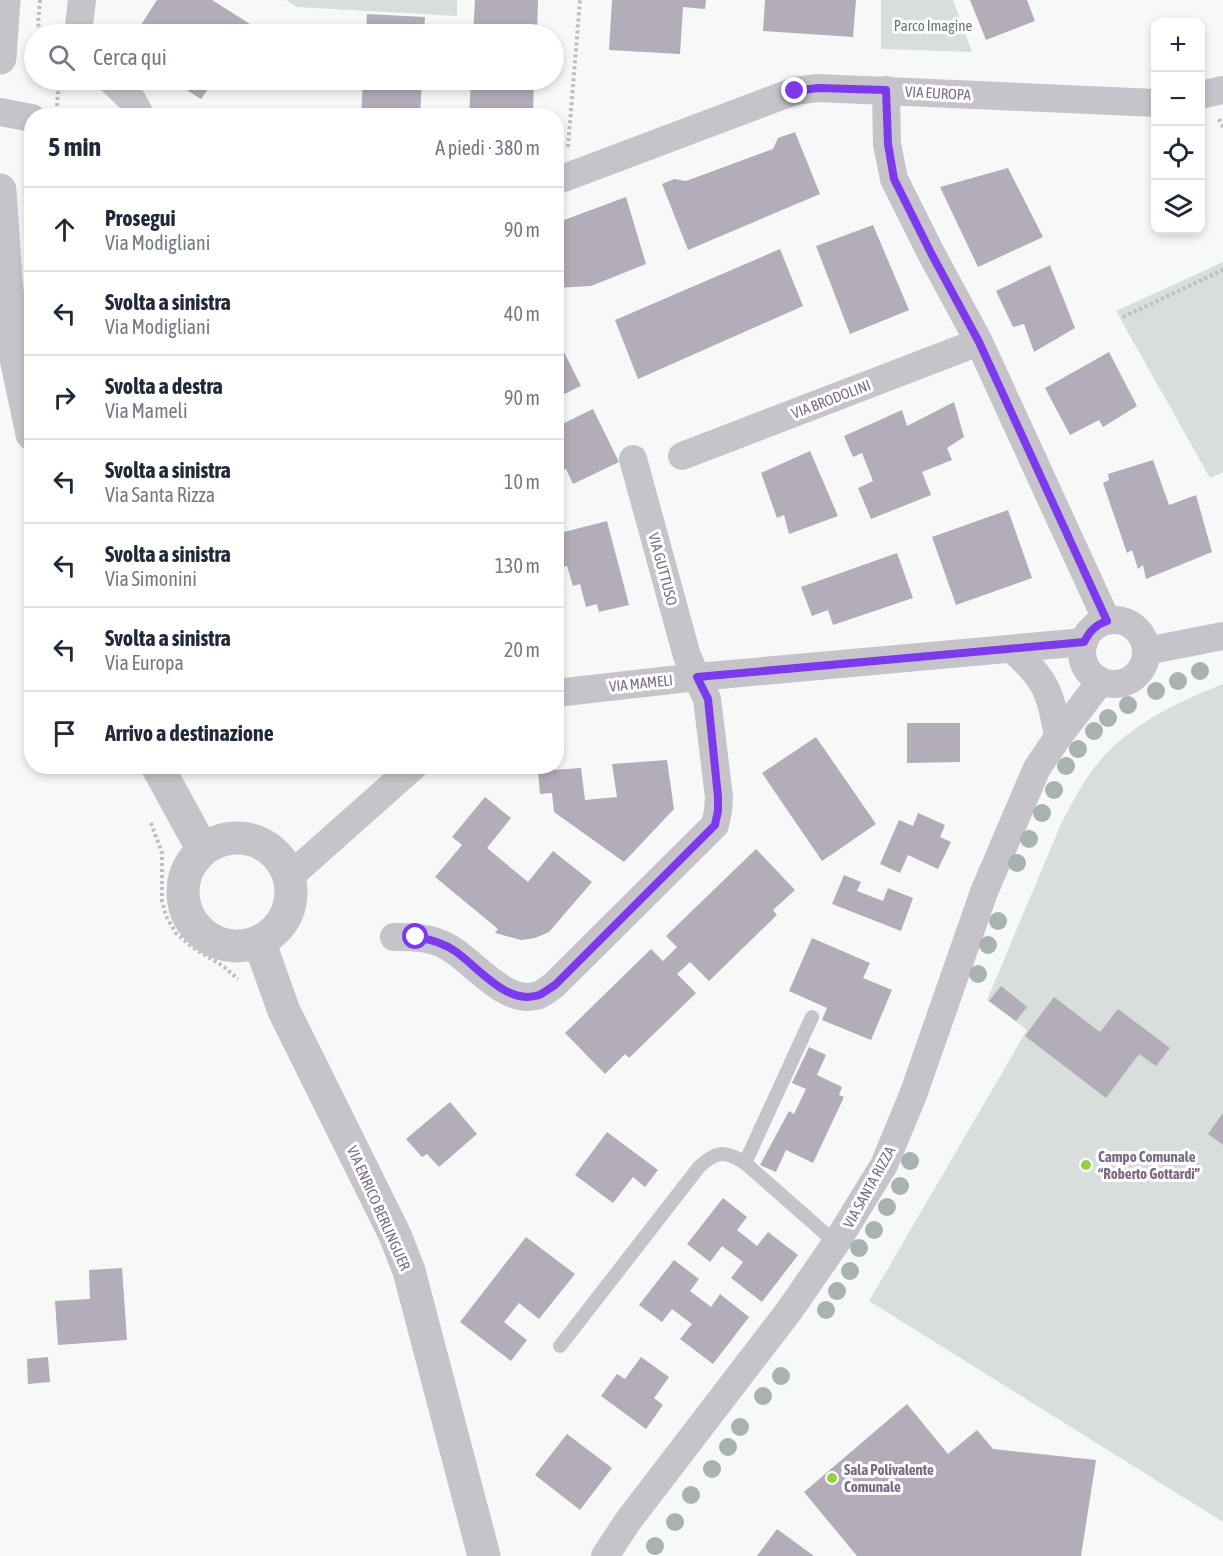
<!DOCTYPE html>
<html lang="it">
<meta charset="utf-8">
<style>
:root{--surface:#fff;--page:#f2f2f3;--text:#1f2937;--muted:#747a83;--line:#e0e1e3}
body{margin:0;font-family:"Asap Condensed",sans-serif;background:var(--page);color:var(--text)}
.controls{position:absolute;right:18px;top:18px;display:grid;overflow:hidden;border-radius:12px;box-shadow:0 3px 9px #0003}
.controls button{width:54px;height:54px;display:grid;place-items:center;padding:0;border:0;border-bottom:2px solid var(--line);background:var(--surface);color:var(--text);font:30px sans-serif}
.stop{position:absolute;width:18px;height:18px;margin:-14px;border:4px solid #7c3aed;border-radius:50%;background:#fff}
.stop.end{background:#7c3aed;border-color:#fff;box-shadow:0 2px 6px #0008}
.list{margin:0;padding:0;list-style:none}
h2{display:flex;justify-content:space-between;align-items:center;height:78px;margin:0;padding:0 24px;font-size:26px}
h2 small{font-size:20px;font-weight:400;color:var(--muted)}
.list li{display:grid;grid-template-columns:39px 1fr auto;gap:18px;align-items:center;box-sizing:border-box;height:84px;padding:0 24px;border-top:2px solid var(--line)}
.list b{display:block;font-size:22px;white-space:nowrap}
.list p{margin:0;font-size:20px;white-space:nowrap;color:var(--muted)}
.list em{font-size:20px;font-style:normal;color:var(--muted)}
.icon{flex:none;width:33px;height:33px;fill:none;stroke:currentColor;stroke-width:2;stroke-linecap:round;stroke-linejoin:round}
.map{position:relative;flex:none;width:1223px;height:1556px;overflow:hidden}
.search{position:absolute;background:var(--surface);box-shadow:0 3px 9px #0003;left:24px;top:24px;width:540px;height:66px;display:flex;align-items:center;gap:15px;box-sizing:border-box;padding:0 21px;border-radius:33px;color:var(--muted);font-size:22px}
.panel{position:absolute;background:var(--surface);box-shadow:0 3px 9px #0003;left:24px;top:108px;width:540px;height:666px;border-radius:24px}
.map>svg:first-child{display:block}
.green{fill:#d7dedc}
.building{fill:#b3acb9}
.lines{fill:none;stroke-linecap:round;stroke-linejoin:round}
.path{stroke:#c0bdc2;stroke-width:4;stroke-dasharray:3 3;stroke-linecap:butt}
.service{stroke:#c7c3ca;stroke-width:14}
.minor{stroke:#c7c3ca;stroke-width:28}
.tertiary{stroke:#c7c3ca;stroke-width:33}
.tree{fill:#a7b2b1}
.route{stroke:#7c3aed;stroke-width:8}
.poi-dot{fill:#94d041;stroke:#fff;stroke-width:2}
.labels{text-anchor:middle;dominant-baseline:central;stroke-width:6;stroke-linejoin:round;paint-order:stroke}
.park-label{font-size:15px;fill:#667877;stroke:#fff}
.street-label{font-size:15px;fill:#7c6c85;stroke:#fff}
.poi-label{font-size:15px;font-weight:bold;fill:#7c6c85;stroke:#fff;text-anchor:start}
</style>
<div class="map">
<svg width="1223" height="1556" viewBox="0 0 1223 1556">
<rect width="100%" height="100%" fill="#f7f9f8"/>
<g class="green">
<polygon points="286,0 457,0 457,16 297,7"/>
<polygon points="881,0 953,0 972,52 881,49"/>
<polygon points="1223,262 1223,472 1210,478 1116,311"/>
<path d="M 1223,684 L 1223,1522 L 869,1301 L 1027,1030 L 987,1000 L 1061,824 C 1071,805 1081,785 1094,768 C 1126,726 1175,703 1223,684 Z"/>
</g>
<g class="building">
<polygon points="157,0 212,0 250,24 243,34 135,34"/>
<polygon points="475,0 538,0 537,34 473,34"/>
<polygon points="612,0 706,0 705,9 683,7 680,54 609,50"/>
<polygon points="765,0 856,0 853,37 763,31"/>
<polygon points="970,0 1027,0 1035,21 986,40"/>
<polygon points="367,14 425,17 424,34 366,34"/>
<polygon points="171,80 214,80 201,99"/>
<polygon points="363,80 422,80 420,116 361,116"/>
<polygon points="471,80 534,80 533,116 469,116"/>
<polygon points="795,132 820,194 688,250 662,184 674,179 686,181 773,149 778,138"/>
<polygon points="1008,168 1043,237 978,267 940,187"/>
<polygon points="626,197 646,264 591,286 556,288 556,223"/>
<polygon points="873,225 909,310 850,334 816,246"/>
<polygon points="780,249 803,306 638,379 615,320"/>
<polygon points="1050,265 1075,328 1034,352 1024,324 1013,327 996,291"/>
<polygon points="556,336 581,386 556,398"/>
<polygon points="1109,352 1137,406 1103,427 1099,420 1070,435 1045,388"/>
<polygon points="954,402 964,437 947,448 952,460 922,472 931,495 871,519 858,488 873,481 862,453 853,457 844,436 902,410 907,426"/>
<polygon points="593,409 619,462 573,484 566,469 556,474 556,427"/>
<polygon points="810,451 838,516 789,534 784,515 777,518 761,473"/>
<polygon points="1153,460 1169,505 1196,495 1212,552 1146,579 1143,565 1138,569 1132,550 1127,553 1103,483 1109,480 1108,474"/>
<polygon points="1008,510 1032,578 956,605 932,537"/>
<polygon points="607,521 629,605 599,612 597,604 586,607 580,584 573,586 567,566 556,569 556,534"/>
<polygon points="897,553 913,598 833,625 828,610 812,616 801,587"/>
<polygon points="907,723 960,723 960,762 907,763"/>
<polygon points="816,737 876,824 822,861 762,773"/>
<polygon points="667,760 674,809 624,862 554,812 552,793 540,794 538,771 581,768 585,800 617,797 612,764"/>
<polygon points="485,797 511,818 487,848 528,882 553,851 592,882 549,932 535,938 521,940 495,933 498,929 435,877 462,845 452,837"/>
<polygon points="918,813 945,825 940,837 951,842 938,869 908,855 900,873 880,864 899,820 913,826"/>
<polygon points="756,849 795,890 773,910 777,915 709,981 690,962 677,974 696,993 629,1058 625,1054 605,1074 565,1033 651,949 663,961 677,947 666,936"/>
<polygon points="844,875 861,882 857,891 883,901 888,888 913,898 901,931 832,904"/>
<polygon points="812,938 870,963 863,978 892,990 871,1040 822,1020 827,1008 789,991"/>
<polygon points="1001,986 1027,1007 1016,1021 989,1001"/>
<polygon points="1054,997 1100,1032 1118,1009 1170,1048 1156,1066 1139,1054 1106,1098 1025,1036"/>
<polygon points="809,1047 826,1055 817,1075 842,1087 839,1095 844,1097 813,1163 786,1150 776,1172 760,1165 789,1111 794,1114 806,1089 792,1083"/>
<polygon points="450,1102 477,1134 439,1167 427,1154 422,1157 406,1139"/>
<polygon points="1223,1113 1223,1145 1208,1134"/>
<polygon points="607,1132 658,1170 645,1187 633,1177 613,1203 575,1175"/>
<polygon points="723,1198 747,1217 737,1230 757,1246 768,1232 798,1255 762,1302 731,1278 743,1262 722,1246 710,1262 687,1244"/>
<polygon points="526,1237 575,1274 539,1319 519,1303 504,1322 527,1340 511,1361 460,1322"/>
<polygon points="674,1260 699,1279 690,1291 711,1307 720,1294 749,1317 713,1364 680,1339 692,1324 672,1309 662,1322 639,1305"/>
<polygon points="122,1268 127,1340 58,1345 55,1301 90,1299 89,1270"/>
<polygon points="48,1357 50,1382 28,1384 27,1359"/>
<polygon points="641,1357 669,1377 654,1398 663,1405 646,1429 601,1396 617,1374 625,1379"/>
<polygon points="907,1404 948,1454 977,1430 993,1449 1096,1460 1081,1556 857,1556 804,1492"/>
<polygon points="567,1434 612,1468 580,1510 535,1475"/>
<polygon points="777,1529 814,1556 757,1556"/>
</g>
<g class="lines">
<g class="path">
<polyline points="40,0 38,24 42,34"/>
<polyline points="57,106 59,80"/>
<polyline points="1219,119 1223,127"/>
<polyline points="568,147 580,0"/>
<polyline points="1123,317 1223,270"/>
<polyline points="151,823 162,853 162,901 166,916 176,933 192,947 223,966 238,979"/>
</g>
<g class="service">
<polyline points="745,1163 812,1017"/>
<path d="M 560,1346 L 699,1167 C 716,1151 725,1150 745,1163 L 836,1243"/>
</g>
<g class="minor">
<polyline points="78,34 82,0"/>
<polyline points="111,80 133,101 141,116"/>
<polyline points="886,90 887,144 894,179 931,253 979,342 1107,621"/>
<polyline points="1200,95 1223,90"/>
<polyline points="0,112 32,118"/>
<polyline points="556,181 779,97 795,91 818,88 1156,103"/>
<polyline points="682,456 979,342"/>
<circle cx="1114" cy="652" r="32"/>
<path d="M 1012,649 C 1046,679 1051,693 1058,737"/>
<polyline points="1146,651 1223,636"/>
<polyline points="556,693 697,677 1084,642"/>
<polyline points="289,877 414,766"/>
<path d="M 394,937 C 413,937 431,937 448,947 C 474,961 506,1007 539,995 C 544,993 550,988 554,985 L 715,825 L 718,811 L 719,797 L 707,699 L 687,656 L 633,459"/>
<polyline points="605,1556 628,1521 789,1311 836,1243 884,1165 913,1095 984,892 1037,768 1058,737 1101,681"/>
</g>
<g class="tertiary">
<polyline points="0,58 4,0"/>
<polyline points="0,190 6,280 13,344 32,434"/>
<polyline points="157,766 203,850"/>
<circle cx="237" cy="892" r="54"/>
<polyline points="259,941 284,1011 395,1235 409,1271 484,1556"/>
</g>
</g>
<g class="tree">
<circle cx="1200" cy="671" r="9"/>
<circle cx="1178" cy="681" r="9"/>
<circle cx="1156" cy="691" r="9"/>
<circle cx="1128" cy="705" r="9"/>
<circle cx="1108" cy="718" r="9"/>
<circle cx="1094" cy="731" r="9"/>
<circle cx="1078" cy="749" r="9"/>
<circle cx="1066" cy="766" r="9"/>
<circle cx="1054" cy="790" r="9"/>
<circle cx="1042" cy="813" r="9"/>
<circle cx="1029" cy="839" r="9"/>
<circle cx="1017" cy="863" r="9"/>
<circle cx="998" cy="921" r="9"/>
<circle cx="988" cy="945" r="9"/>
<circle cx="978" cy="974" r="9"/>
<circle cx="910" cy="1161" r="9"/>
<circle cx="900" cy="1186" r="9"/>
<circle cx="887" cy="1207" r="9"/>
<circle cx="874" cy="1230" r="9"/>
<circle cx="859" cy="1248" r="9"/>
<circle cx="850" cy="1271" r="9"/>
<circle cx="837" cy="1291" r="9"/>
<circle cx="826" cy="1310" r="9"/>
<circle cx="781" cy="1376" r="9"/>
<circle cx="763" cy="1396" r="9"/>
<circle cx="740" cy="1427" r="9"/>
<circle cx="728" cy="1447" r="9"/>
<circle cx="712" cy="1469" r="9"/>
<circle cx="691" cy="1495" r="9"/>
<circle cx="675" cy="1522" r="9"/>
<circle cx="655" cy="1546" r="9"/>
</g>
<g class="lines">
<path class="route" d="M 416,937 C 430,939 443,943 455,951 C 478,967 507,1006 539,995 C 544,993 550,988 555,985 L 715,825 L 718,811 L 718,797 L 708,699 L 697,677 L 1084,642 C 1090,631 1095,625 1107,621 L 979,342 L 931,253 L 894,179 L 888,144 L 886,90 L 818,88 L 795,91"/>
</g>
<g class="poi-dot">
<circle cx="1086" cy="1165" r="6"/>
<circle cx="832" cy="1478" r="6"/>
</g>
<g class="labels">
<g class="park-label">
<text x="933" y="25">Parco Imagine</text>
</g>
<g class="street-label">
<text transform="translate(938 93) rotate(3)">VIA EUROPA</text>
<text transform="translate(831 399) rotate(-21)">VIA BRODOLINI</text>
<text transform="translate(663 569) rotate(75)">VIA GUTTUSO</text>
<text transform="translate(641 683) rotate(-6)">VIA MAMELI</text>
<text transform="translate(869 1187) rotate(-61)">VIA SANTA RIZZA</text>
<text transform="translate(379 1208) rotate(66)">VIA ENRICO BERLINGUER</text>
</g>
<g class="poi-label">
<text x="1098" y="1156">Campo Comunale<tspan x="1098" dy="17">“Roberto Gottardi”</tspan></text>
<text x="844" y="1469">Sala Polivalente<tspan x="844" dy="17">Comunale</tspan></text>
</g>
</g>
</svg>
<div class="controls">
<button>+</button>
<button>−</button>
<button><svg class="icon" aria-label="locate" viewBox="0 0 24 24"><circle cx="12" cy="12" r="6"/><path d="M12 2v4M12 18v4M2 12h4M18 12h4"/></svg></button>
<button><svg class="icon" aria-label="layers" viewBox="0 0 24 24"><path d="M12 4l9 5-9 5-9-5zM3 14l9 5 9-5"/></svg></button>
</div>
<div class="stop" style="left:416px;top:937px"></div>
<div class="stop end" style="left:795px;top:91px"></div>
<div class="search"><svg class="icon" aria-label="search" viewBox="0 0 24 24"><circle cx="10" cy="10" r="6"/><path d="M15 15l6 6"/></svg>Cerca qui</div>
<section class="panel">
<h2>5 min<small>A piedi · 380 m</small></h2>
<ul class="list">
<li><svg class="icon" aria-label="ahead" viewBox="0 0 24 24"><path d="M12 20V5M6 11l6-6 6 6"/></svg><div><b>Prosegui</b><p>Via Modigliani</p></div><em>90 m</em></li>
<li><svg class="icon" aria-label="left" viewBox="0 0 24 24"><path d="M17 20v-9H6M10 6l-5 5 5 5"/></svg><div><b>Svolta a sinistra</b><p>Via Modigliani</p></div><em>40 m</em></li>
<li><svg class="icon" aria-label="right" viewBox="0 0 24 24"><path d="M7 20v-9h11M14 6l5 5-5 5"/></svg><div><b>Svolta a destra</b><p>Via Mameli</p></div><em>90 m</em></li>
<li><svg class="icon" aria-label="left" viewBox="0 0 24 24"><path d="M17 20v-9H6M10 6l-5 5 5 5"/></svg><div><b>Svolta a sinistra</b><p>Via Santa Rizza</p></div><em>10 m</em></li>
<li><svg class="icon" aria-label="left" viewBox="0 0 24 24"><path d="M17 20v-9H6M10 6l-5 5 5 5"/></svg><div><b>Svolta a sinistra</b><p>Via Simonini</p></div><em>130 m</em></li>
<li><svg class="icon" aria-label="left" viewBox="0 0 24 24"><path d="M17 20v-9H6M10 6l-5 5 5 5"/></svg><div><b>Svolta a sinistra</b><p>Via Europa</p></div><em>20 m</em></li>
<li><svg class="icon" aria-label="arrive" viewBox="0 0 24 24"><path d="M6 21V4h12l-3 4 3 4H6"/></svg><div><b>Arrivo a destinazione</b></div></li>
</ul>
</section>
</div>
